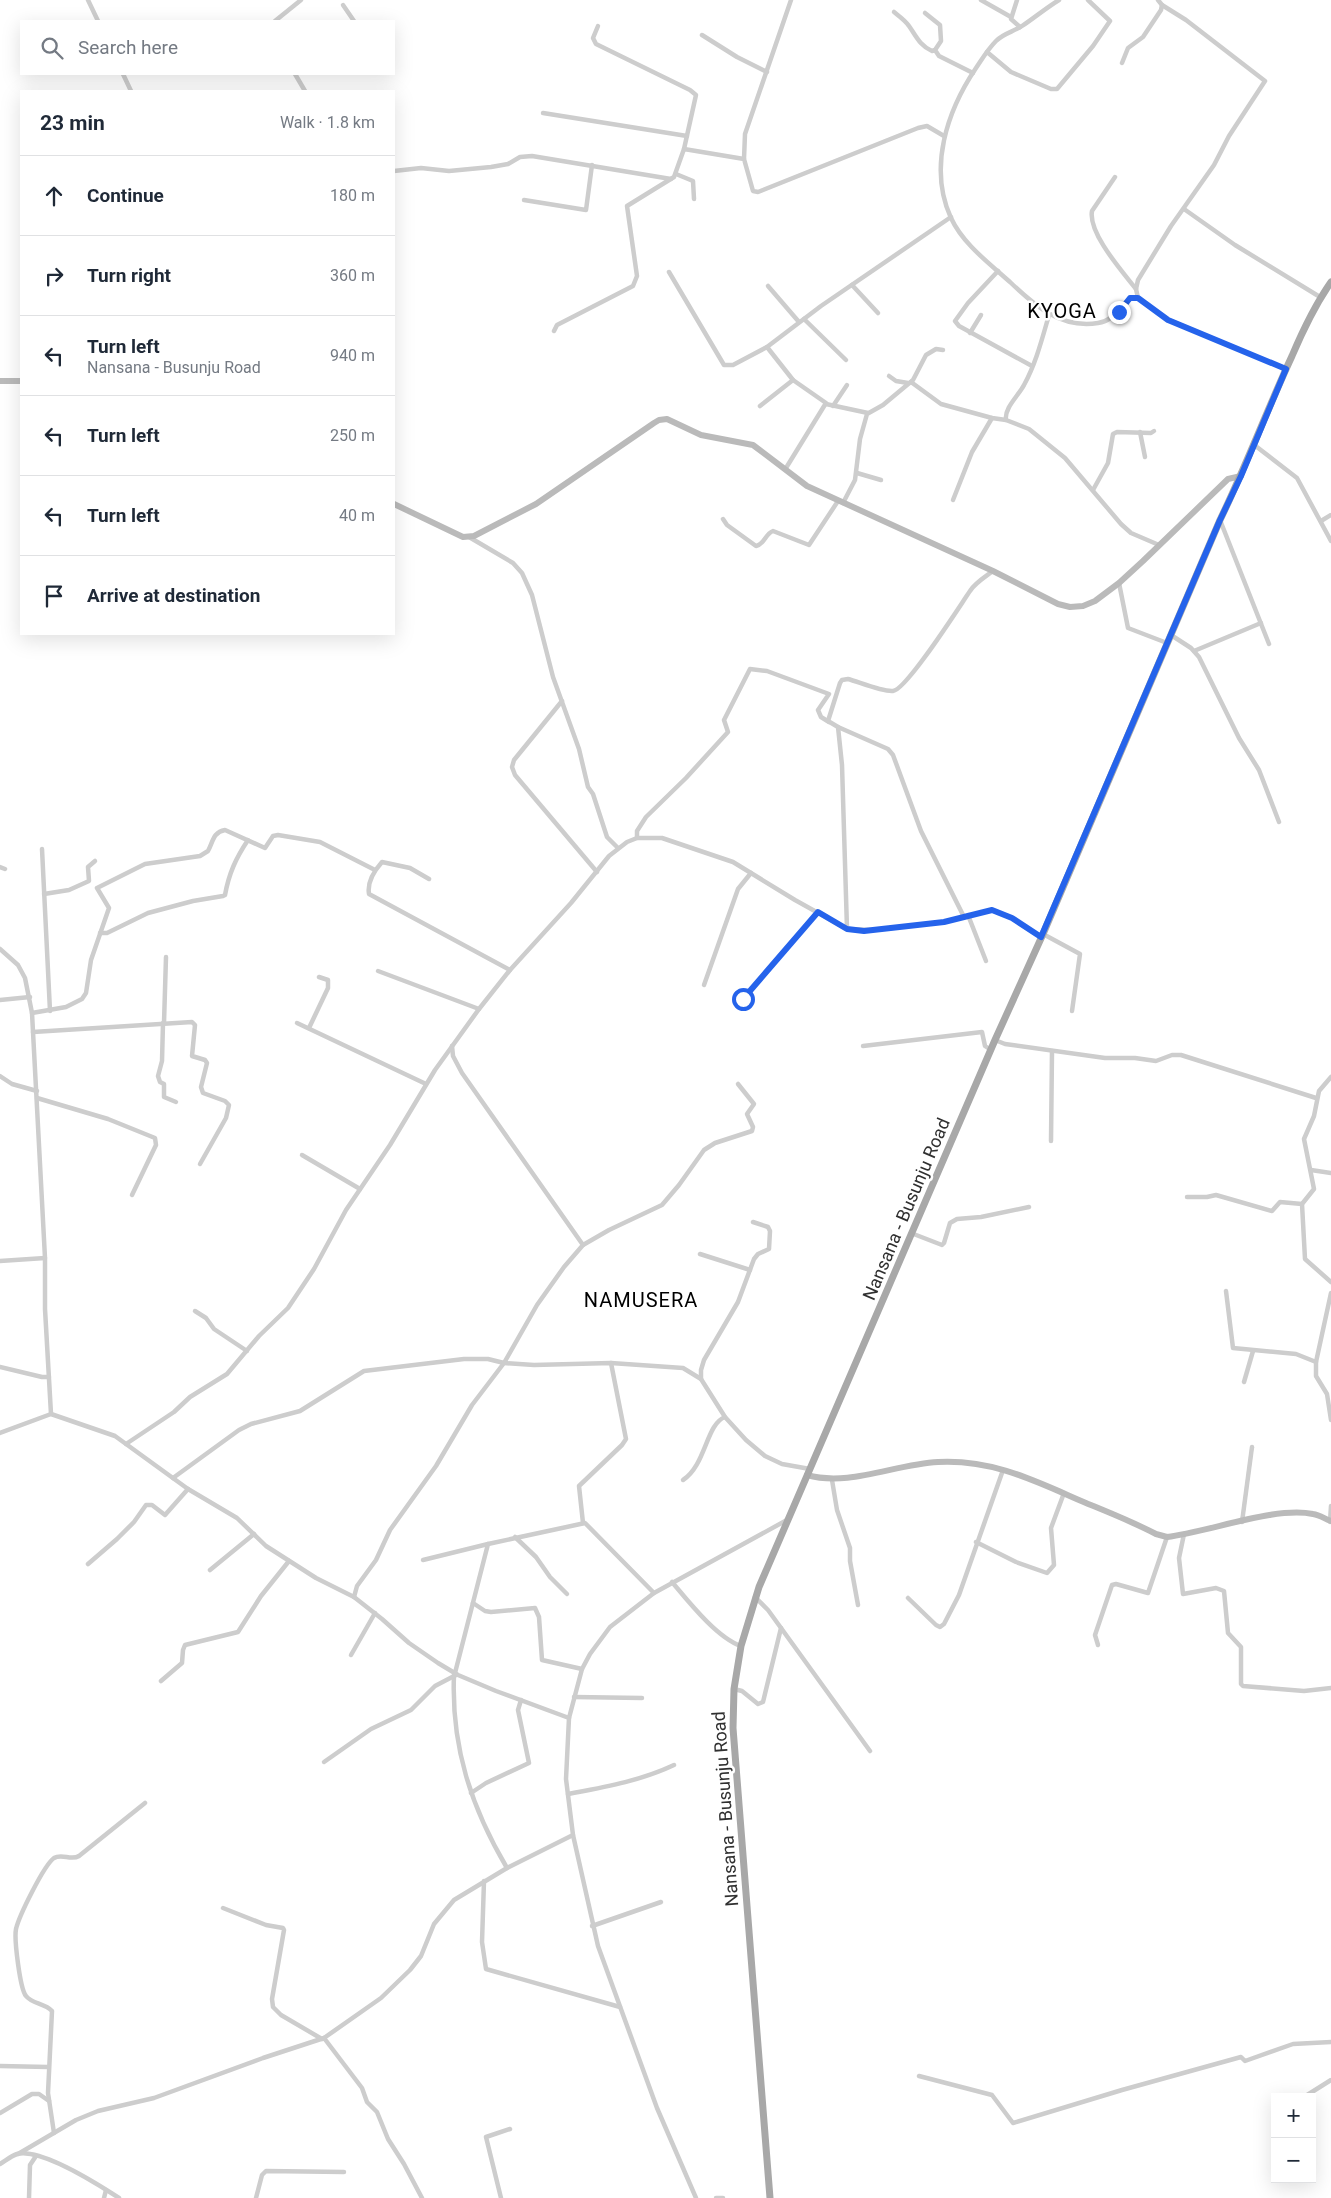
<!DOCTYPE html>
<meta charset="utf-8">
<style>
:root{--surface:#fff;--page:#f2f2f3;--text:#1f2937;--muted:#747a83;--line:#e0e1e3}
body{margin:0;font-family:Roboto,sans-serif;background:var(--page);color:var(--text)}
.controls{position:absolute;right:15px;bottom:15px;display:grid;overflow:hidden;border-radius:0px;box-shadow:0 5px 20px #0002}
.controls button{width:45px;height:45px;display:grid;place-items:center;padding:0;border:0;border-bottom:1px solid var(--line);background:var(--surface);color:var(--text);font:25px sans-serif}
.stop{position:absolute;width:15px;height:15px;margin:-11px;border:4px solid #2563eb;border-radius:50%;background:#fff}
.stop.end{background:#2563eb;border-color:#fff;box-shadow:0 1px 5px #0008}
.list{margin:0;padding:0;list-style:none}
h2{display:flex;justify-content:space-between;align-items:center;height:65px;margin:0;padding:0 20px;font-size:21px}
h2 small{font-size:16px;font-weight:400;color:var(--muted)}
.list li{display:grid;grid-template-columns:32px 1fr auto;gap:15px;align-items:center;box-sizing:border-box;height:80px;padding:0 20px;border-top:1px solid var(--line)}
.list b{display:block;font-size:19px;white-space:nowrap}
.list p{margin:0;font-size:16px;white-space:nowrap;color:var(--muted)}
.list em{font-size:16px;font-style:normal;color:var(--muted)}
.icon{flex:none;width:28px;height:28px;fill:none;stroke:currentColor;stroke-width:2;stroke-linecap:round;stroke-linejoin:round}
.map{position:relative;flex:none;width:1331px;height:2198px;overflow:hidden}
.search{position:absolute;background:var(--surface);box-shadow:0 5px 20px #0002;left:20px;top:20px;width:375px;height:55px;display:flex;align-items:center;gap:12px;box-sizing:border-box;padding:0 18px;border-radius:0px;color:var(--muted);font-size:19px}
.panel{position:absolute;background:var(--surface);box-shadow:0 5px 20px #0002;left:20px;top:90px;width:375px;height:545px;border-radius:0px}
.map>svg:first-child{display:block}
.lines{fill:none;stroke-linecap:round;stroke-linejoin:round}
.street{stroke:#cdcdcd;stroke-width:4.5}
.secondary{stroke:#bababa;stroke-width:6}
.primary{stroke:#a8a8a8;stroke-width:7}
.route{stroke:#2563eb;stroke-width:6}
.labels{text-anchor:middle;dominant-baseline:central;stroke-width:5;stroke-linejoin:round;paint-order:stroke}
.street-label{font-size:18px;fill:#303030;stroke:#fff}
.quarter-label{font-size:20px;letter-spacing:1px;fill:#000;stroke:#fff}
</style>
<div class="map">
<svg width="1331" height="2198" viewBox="0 0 1331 2198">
<rect width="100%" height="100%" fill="#fff"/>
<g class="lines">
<g class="street">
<polyline points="88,0 98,21"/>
<polyline points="981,0 1011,17"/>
<polyline points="1017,0 1011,19 1020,27"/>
<path d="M 1059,0 C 1046,8 1034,18 1022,26 C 1013,32 1004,33 996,41 C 988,49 982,59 976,68 C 947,111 928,168 951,218 C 963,244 989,263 1010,282 C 1035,306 1061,329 1098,323 C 1115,320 1118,308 1130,299 L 1138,298 L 1169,320 L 1286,369"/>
<polyline points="343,5 354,21"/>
<path d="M 894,12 C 899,16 906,21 909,26 C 916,36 920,46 932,51 L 935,50"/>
<polyline points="925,13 940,25 941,41 935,50 939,56 973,73"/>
<polyline points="275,21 301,0"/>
<polyline points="598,26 593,38 596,44 690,90 696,95 684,149"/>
<polyline points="702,35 737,57 767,72"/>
<polyline points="987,52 1011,72 1051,89 1057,89 1093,46 1110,21 1088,0"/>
<polyline points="1122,63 1128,48 1143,37 1161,10 1162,5 1158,0"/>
<polyline points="123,74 131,91"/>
<polyline points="295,74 305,91"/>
<polyline points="543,113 687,136"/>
<polyline points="744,159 745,134 791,0"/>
<polyline points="394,171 421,168 449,171 491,167 508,164 520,157 532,156 671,179"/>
<polyline points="676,174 693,181 694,199"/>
<path d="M 1115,177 L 1092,211 C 1088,233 1122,271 1136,289"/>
<polyline points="524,200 586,210 592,165"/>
<polyline points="1184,209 1235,245 1320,297"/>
<polyline points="998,271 968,303 955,321 959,326 1032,366"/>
<polyline points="669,272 724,365 733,365 767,347"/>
<polyline points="852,285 878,313"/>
<polyline points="768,286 799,322"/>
<polyline points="1138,298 1136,289 1138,280 1171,226 1214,165 1229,136 1265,81 1186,20 1162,5"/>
<path d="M 1049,315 C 1042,339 1036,363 1024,385 C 1019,395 1004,408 1006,420 L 1029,429 L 1065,458 L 1121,524 L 1131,533 L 1159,545"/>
<polyline points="804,319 846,360"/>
<polyline points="554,331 557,325 633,286 637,276 627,206 674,177 684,149 744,159 753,191 758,192 918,128 927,126 944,136"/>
<polyline points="970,333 981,315"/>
<polyline points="889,376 896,381 908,383"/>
<polyline points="911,382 941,404 992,418 1006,420"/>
<polyline points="826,404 868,413"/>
<polyline points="760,406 793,380"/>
<polyline points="833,406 847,385"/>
<polyline points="1140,432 1145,457"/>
<polyline points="1253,444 1297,478 1331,541"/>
<polyline points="786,468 826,403 793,380 767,347 821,306 951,217"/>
<polyline points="857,473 881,480"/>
<polyline points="1093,490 1108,463 1113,434 1117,432 1151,433 1154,431"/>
<polyline points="953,500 972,452 992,418"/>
<polyline points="843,503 855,480 860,439 867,414 883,405 913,380 926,355 936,349 943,350"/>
<path d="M 723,519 L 727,525 L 756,546 C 765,544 765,534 773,531 L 809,545 L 838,501"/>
<polyline points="1220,520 1269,644"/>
<polyline points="1321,521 1331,515"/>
<polyline points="469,537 513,563 522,573 532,595 553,677 579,749 588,787 593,794 607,837 618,848"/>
<polyline points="1119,583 1128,628 1167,643"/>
<polyline points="1171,635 1191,648 1199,657 1239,738 1259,770 1279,822"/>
<polyline points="1194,651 1261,623"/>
<polyline points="562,701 514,760 512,767 515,775 597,872"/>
<polyline points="838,727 888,749 893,755 921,831 964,917"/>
<polyline points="637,838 637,831 646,817 686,778 728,732 724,720 750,669 767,671 829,694 818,710 821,717 829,722"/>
<polyline points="42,849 50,1011"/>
<polyline points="0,867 5,869"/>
<path d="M 429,879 L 410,868 L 382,862 C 374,871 367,882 369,894 L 510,970"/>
<polyline points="44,894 69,890 89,881 88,867 95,861"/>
<polyline points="968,915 986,961"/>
<path d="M 847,929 L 842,765 L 838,727 L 828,721 L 840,683 L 842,680 L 848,679 C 859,682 882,692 893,691 C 907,689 959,607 970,591 C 975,583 985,577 993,571"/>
<path d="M 100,933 L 107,933 L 148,913 L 193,901 L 223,896 L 225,895 C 229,873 236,858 248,840"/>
<polyline points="1043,934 1080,954 1072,1011"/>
<polyline points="0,949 18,965 25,978 32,1013 45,1258 45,1309 51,1414"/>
<polyline points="378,971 479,1009"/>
<polyline points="704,985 738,889 751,873"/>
<polyline points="743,999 818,912"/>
<polyline points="0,1000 30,997"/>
<path d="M 32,1013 L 66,1007 L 82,999 L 86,993 L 91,960 L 109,908 L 97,888 L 145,864 L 200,856 L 208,851 C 213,842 213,832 225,830 L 265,848 L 273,836 L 278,835 L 320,842 L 375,870"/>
<polyline points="163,1023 162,1061 158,1076 160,1082 164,1084 164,1097 176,1102"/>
<polyline points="164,1023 166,957"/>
<polyline points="297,1023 426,1084"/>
<polyline points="309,1028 328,988 328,980 319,977"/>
<polyline points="33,1032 192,1022 195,1025 192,1056 205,1060 207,1063 201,1087 203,1093 225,1101 229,1105 226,1118 200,1164"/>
<polyline points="995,1040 1005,1044 1105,1058 1135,1058 1156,1061 1172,1055 1181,1055 1316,1098"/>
<polyline points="863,1046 982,1032 985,1046 991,1050"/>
<polyline points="0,1076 12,1084 37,1091"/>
<polyline points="1331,1077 1319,1091 1314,1116 1304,1139 1314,1189 1302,1204 1305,1259 1331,1282"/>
<polyline points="37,1098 108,1119 155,1138 156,1145 132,1195"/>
<polyline points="1051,1141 1052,1051"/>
<polyline points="302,1155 360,1189"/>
<polyline points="1311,1170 1331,1173"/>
<polyline points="1187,1197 1207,1197 1216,1195 1272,1211 1280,1202 1302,1204"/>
<polyline points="911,1233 942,1245 944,1243 950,1223 957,1219 981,1217 1029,1207"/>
<polyline points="583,1245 609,1230 662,1205 679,1185 704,1150 715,1143 752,1131 753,1127 747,1114 754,1104 738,1084"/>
<polyline points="700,1254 750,1270"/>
<polyline points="0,1261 45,1258"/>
<polyline points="1226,1291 1233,1348 1296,1354 1316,1362"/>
<polyline points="1331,1293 1316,1362 1316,1376 1327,1394 1331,1420"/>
<polyline points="195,1311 206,1318 214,1329 247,1351"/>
<polyline points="0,1367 42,1377 49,1377"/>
<polyline points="701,1379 701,1370 704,1360 738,1302 754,1259 758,1254 769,1249 770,1231 768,1227 753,1222"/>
<polyline points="1244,1382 1253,1351"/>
<polyline points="0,1433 51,1414 115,1436 188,1489 237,1518 266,1546 316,1578 354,1597 382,1619 409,1643 438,1663 458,1675 496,1691 569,1718"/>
<polyline points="126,1444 174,1412 190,1397 227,1374 259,1336 288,1308 314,1269 346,1210 390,1145 435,1070 479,1009 510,970 571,903 609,856 627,842 637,838 662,838 733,862 795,900 847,929 873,930 944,922 992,910 1012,918 1041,937"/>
<polyline points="173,1478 239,1430 251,1424 300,1411 364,1371 464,1359 488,1359 504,1363 534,1365 611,1363 683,1368 701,1379 725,1417 746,1440 765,1456 782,1464 810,1469"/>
<path d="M 683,1480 C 706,1465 706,1424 725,1417"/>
<polyline points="832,1480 837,1510 850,1548 850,1561 858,1605"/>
<polyline points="1242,1522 1252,1447"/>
<polyline points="1330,1522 1331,1506"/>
<polyline points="583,1523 579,1486 622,1445 626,1439 611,1363"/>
<polyline points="1184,1534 1179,1558 1183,1594 1216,1588 1224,1591 1228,1633 1241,1647 1241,1684 1243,1686 1304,1691 1331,1688"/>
<polyline points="515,1537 536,1557 550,1577 567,1594"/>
<polyline points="976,1542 1016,1562 1047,1573 1054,1565 1051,1528 1064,1493"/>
<polyline points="423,1560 488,1544"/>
<polyline points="88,1564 117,1539 134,1522 146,1505 152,1505 165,1515 188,1489"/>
<polyline points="210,1570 254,1534"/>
<path d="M 672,1582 C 688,1601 717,1638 741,1646"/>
<polyline points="354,1597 357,1586 376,1560 390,1530 436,1466 472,1405 504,1363 537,1305 564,1267 583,1245 462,1073 453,1056 452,1046"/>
<polyline points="755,1597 768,1610 870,1751"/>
<polyline points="908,1598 936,1625 940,1627 944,1624 959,1595 1003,1470"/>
<polyline points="473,1603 485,1611 491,1612 535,1608 539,1617 542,1660 582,1669"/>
<polyline points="1098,1645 1095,1635 1112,1585 1116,1584 1148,1593 1167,1537"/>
<polyline points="351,1655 375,1613"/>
<polyline points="455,1673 488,1544 585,1523 654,1593"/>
<path d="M 454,1675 C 451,1746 471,1807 507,1868"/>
<polyline points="161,1681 182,1663 183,1650 185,1645 238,1632 261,1596 289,1561"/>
<polyline points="734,1689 742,1691 758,1704 763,1702 781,1628"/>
<polyline points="574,1697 642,1698"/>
<polyline points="324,1762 371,1729 411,1710 435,1686 456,1675"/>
<polyline points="471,1793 486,1783 529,1763 518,1710 521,1700"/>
<path d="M 568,1794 C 605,1787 640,1781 674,1765"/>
<polyline points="573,1835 598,1946 657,2108 696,2198"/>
<polyline points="484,1881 482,1942 486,1969 620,2007"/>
<polyline points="223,1908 266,1925 283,1928 284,1930 272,1999 273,2007 281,2015 322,2039"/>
<polyline points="592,1926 661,1902"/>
<polyline points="324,2038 362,2088 367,2102 377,2112 388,2139 404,2164 422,2198"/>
<polyline points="0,2066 48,2067"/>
<polyline points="919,2076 992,2095 1013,2123 1122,2090 1241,2057 1245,2061 1293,2044 1331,2042"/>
<polyline points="1304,2097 1331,2080"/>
<polyline points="0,2113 32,2094 39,2094 49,2101"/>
<path d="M 54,2133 L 48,2093 L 52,2011 C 45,2003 32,2004 26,1996 C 20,1989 14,1939 16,1929 C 19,1916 44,1865 54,1858 C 62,1853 71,1861 79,1856 L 145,1803"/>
<polyline points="18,2154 76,2120 98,2111 154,2098 263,2058 324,2038 381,1998 410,1970 421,1956 434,1924 454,1900 507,1868 573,1835 566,1779 569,1718 582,1669 590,1654 610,1627 654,1593 787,1520"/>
<path d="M 0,2164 C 5,2161 11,2156 17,2154 C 41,2148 99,2185 119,2198"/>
<polyline points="29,2198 30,2165 36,2156"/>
<polyline points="104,2198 106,2190"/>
<polyline points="256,2198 262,2175 266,2171 344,2172"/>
<polyline points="501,2198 486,2137 510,2129"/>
<polyline points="716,2198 723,2198"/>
</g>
<g class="secondary">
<polyline points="0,381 21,381"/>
<polyline points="394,504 463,537 474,536 536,504 654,423 659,420 667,419 701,435 753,445 807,486 993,571 1058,604 1070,607 1083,606 1095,601 1119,583 1143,561 1228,479 1241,476"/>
<path d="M 807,1475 C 849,1487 895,1464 938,1462 C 994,1459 1037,1482 1086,1503 C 1110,1513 1133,1522 1156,1534 L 1167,1537 C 1209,1532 1275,1506 1313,1514 C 1320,1515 1325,1519 1331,1521"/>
</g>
<path class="primary" d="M 770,2198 L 733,1728 L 734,1689 L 741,1646 L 759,1587 L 995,1040 L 1043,934 L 1220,520 C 1246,466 1267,410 1292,356 C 1303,330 1315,305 1331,282"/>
</g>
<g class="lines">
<polyline class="route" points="743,999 818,912 847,929 864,931 944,922 992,910 1012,918 1041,937 1220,520 1241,476 1286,369 1168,320 1138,298 1130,298 1119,312"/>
</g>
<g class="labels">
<g class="street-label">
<text transform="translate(906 1209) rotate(-67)">Nansana - Busunju Road</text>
<text transform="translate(725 1809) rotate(-94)">Nansana - Busunju Road</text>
</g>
<g class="quarter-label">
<text x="1062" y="311">KYOGA</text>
<text x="641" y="1300">NAMUSERA</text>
</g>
</g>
</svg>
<div class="controls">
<button>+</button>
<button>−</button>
</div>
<div class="stop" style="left:743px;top:999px"></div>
<div class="stop end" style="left:1119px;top:312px"></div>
<div class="search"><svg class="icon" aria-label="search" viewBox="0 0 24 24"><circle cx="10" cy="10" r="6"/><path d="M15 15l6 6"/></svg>Search here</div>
<section class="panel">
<h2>23 min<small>Walk · 1.8 km</small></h2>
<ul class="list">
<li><svg class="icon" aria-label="ahead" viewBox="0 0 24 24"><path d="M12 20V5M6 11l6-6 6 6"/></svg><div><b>Continue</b></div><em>180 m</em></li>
<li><svg class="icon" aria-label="right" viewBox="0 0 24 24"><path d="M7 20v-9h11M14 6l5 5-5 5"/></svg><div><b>Turn right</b></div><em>360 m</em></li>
<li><svg class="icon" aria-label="left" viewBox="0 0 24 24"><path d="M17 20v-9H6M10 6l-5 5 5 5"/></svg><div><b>Turn left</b><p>Nansana - Busunju Road</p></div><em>940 m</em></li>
<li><svg class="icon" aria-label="left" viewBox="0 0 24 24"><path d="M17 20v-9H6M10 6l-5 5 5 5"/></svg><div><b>Turn left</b></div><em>250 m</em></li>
<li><svg class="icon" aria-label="left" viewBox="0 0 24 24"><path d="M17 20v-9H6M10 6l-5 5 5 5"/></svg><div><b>Turn left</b></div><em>40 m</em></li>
<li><svg class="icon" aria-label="arrive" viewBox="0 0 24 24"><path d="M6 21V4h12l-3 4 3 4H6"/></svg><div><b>Arrive at destination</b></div></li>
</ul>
</section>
</div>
